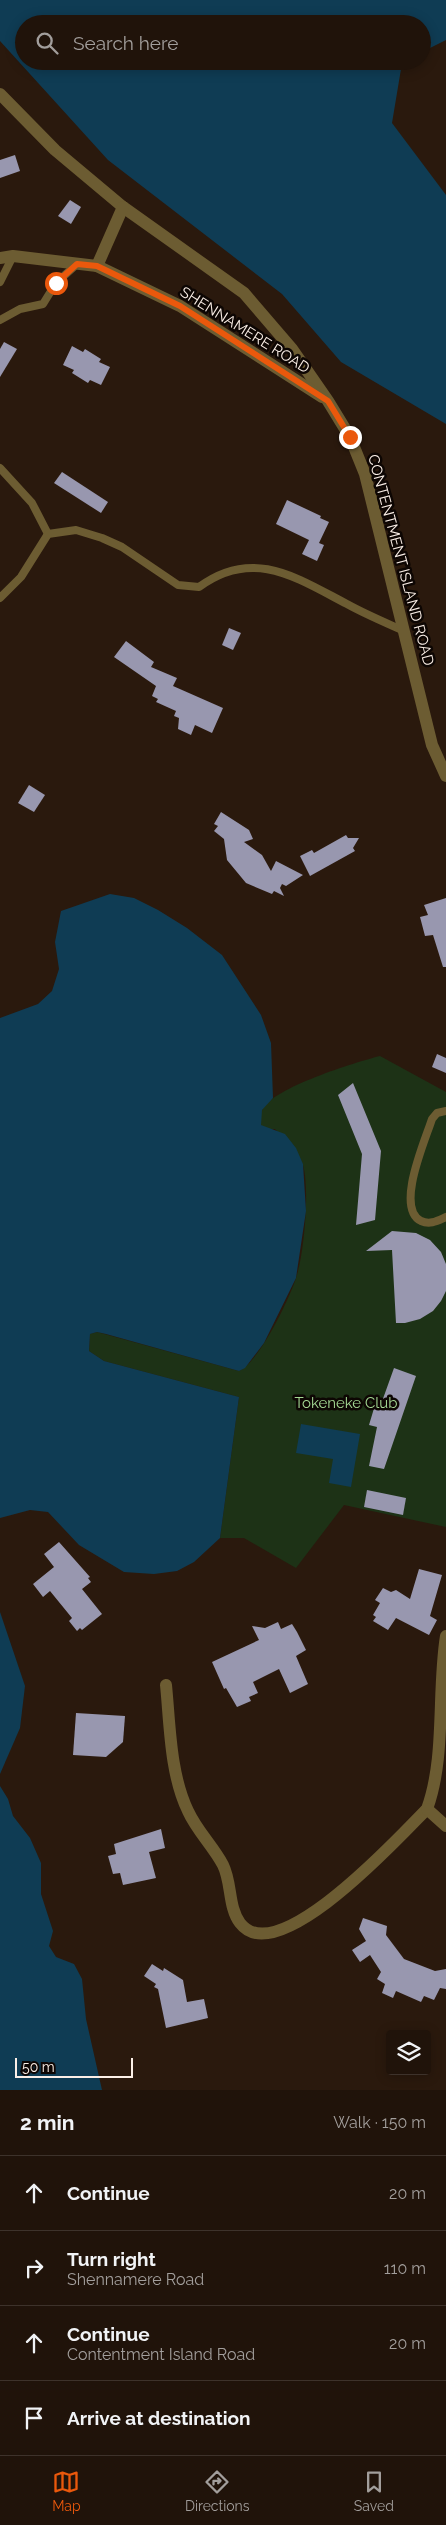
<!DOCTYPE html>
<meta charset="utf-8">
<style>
:root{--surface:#20130a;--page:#2d2018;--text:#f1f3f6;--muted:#a29e9c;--line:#3d322b;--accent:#ea580c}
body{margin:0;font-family:Raleway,sans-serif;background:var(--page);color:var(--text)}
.controls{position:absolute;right:15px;bottom:15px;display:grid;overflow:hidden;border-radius:5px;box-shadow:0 2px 12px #0003}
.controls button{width:45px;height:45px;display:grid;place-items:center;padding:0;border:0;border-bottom:1px solid var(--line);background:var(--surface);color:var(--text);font:25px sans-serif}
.scale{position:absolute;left:15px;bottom:12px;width:118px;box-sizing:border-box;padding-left:5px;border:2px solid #fbefe7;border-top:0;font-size:14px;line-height:18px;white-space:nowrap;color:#fbefe7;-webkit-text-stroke:4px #0d0603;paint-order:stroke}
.stop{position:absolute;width:15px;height:15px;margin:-11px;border:4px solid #ea580c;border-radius:50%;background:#fff}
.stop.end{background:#ea580c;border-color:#fff;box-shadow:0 1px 5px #0008}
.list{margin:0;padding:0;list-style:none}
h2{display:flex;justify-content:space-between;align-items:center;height:65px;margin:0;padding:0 20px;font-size:21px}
h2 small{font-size:16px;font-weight:400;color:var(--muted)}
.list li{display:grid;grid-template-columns:32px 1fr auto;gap:15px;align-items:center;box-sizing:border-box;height:75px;padding:0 20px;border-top:1px solid var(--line)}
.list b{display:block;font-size:19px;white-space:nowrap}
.list p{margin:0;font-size:16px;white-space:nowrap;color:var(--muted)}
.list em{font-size:16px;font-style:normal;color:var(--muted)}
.icon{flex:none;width:28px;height:28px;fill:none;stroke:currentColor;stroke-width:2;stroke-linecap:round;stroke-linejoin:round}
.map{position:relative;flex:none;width:446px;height:2090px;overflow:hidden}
.search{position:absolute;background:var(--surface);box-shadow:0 2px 12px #0003;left:15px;right:15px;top:15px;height:55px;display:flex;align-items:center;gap:12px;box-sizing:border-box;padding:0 18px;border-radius:28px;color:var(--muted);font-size:19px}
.sheet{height:365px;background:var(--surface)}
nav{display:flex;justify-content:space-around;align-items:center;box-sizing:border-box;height:70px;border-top:1px solid var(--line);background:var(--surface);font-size:14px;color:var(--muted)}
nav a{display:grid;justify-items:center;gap:2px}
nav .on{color:var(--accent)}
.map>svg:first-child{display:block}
.green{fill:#1d3216}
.water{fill:#0f3c54}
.building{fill:#9897af}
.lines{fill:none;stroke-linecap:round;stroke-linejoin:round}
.lane{stroke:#6c5c32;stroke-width:8}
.street{stroke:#6c5c32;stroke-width:12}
.route{stroke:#ea580c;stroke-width:6}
.labels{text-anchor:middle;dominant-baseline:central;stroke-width:5;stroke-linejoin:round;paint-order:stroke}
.street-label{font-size:15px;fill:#fbefe7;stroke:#0d0603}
.park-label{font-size:15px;fill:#a5d994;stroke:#0d0603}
</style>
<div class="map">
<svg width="446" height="2090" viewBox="0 0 446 2090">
<rect width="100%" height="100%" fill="#2a190d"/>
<path class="green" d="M 380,1056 L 446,1092 L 446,1527 L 344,1505 L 296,1568 L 244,1538 L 220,1538 L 239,1397 L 104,1361 L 89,1351 L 90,1334 L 97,1332 L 239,1371 C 259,1362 289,1300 296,1278 C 304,1255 310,1189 303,1165 C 301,1156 282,1137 275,1129 L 265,1129 L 261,1125 C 261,1121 260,1114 262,1110 C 272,1088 356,1062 380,1056 Z"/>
<g class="water">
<polygon points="0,0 446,0 446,40 422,52 422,24 24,24 24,61 404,61 402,63 392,123 446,195 446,424 341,362 282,294 108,160 0,41"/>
<polygon points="110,894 134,898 158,910 187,928 222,955 261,1015 271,1043 273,1098 262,1110 261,1125 285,1134 296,1148 303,1164 306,1211 296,1278 264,1343 245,1368 239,1371 106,1334 97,1332 90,1334 89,1351 104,1361 239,1397 220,1538 194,1562 177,1571 154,1574 124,1572 79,1545 48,1512 30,1510 0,1518 0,1018 38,1004 52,991 59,969 55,942 61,911"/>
<polygon points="301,1424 360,1434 351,1487 329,1483 333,1459 296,1453"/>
<polygon points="0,1612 25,1686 20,1728 0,1774"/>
<polygon points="0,1786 8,1799 13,1816 30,1838 41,1863 41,1894 53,1931 49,1946 56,1957 74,1964 82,1979 86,2019 102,2090 0,2090"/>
</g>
<g class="building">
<polygon points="15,155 20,171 0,178 0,160"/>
<polygon points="70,200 81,207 71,224 58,216"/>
<polygon points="4,342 17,349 0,377 0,349"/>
<polygon points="72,346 83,352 85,349 101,359 99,362 110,367 101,385 90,380 88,383 72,373 74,370 63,365"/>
<polygon points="62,472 108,502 101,513 54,483"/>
<polygon points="287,500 321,516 320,518 329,522 319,543 324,545 317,561 302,554 309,540 276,524"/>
<polygon points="229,628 241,633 233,650 222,645"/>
<polygon points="126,641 154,662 151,667 177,678 173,686 223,708 212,733 195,725 191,735 178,729 179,718 174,716 176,711 156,702 158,699 152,696 156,686 114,657"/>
<polygon points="29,785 45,795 34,812 18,803"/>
<polygon points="221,812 249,830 253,839 244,842 262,855 271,871 276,861 303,875 286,886 282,884 280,888 284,896 274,891 272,894 246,883 227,860 224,839 214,831 218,826 214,824"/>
<polygon points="346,835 348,838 359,838 353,848 355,851 310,876 300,856 312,850 314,853"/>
<polygon points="446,898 446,967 443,967 433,935 425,936 420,917 428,915 424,905"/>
<polygon points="437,1054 446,1058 446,1073 432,1067"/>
<polygon points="353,1083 381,1151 375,1220 356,1225 362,1154 338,1095"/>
<polygon points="392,1231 416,1233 430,1240 441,1252 446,1264 446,1291 441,1301 433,1311 420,1319 405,1323 396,1323 392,1250 366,1251"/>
<polygon points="394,1368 416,1376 384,1469 369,1466 377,1427 369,1425 375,1405 380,1407"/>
<polygon points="367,1490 406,1498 403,1515 364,1507"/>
<polygon points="59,1542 90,1577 88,1578 91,1582 82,1589 102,1614 82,1630 80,1628 77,1631 69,1621 72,1618 50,1591 43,1597 33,1584 54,1567 44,1554"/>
<polygon points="419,1569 442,1575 430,1616 437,1620 429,1635 396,1618 388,1630 373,1621 376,1617 373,1615 380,1603 375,1600 383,1588 391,1592 396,1590 410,1599"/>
<polygon points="278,1622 281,1629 292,1624 297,1632 306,1650 296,1656 308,1684 290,1693 279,1669 253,1682 258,1693 249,1697 251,1701 237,1707 226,1688 224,1689 212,1662 259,1640 252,1626 265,1628"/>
<polygon points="76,1713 125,1716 123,1742 106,1757 73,1755"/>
<polygon points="161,1829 165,1848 149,1852 156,1878 123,1885 120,1873 113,1874 108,1856 116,1854 114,1844"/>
<polygon points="363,1918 387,1926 386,1935 404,1959 435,1971 446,1969 446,1989 440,1988 434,2000 424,1996 421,2002 396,1991 393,1998 382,1993 385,1984 377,1979 381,1972 370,1955 360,1962 352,1950 366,1941 359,1929"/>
<polygon points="152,1964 163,1971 164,1968 183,1980 187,2002 204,1999 208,2018 166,2028 158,1989 154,1987 156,1984 144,1976"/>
</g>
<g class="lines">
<g class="lane">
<polyline points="0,282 13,256"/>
<polyline points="0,320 20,309 43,304 56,283 77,264"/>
<polyline points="0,468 32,503 48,534"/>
<path d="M 0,598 L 21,577 L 48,534 L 76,530 L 102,538 L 122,547 L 178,585 L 199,587 C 253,547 297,578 347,604 C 365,614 384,622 402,630"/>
<path d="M 446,1111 L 437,1113 L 432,1119 C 425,1141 395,1208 421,1221 C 430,1225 437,1221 446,1217"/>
</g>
<g class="street">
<polyline points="0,94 55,150 123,207 244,293 292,349 328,401 350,437 365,474 432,745 446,776"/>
<polyline points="0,258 13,256 97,266 180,306 322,397"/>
<polyline points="97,266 123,207"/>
<path d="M 166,1685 C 170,1725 170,1774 188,1811 C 197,1831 213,1846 223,1865 C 232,1883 228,1907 240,1923 C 277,1972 401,1835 427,1809 C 446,1757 437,1692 446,1636"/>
<polyline points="427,1809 446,1826"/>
</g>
</g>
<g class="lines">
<polyline class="route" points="56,283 77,264 97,266 180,306 328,401 350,437"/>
</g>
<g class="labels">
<g class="street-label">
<text transform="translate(245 330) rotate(32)">SHENNAMERE ROAD</text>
<text transform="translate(401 560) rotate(75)">CONTENTMENT ISLAND ROAD</text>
</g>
<g class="park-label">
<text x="346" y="1403">Tokeneke Club</text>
</g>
</g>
</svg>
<div class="controls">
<button><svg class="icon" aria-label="layers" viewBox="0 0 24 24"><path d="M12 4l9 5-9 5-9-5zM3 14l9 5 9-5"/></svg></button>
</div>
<div class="scale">50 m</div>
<div class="stop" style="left:56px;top:283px"></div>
<div class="stop end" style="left:350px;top:437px"></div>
<div class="search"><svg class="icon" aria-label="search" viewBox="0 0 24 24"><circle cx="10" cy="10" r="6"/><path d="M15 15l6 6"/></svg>Search here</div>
</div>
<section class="sheet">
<h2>2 min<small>Walk · 150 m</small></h2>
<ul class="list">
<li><svg class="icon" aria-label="ahead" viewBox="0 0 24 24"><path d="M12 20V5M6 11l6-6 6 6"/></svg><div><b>Continue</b></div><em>20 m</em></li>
<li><svg class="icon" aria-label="right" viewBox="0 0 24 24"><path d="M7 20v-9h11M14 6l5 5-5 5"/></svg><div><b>Turn right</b><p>Shennamere Road</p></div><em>110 m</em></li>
<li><svg class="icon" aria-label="ahead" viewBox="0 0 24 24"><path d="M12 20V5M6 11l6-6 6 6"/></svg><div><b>Continue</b><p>Contentment Island Road</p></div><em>20 m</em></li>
<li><svg class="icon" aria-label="arrive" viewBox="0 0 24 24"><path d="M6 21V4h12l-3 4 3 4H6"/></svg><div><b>Arrive at destination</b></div></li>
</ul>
</section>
<nav>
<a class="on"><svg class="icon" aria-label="map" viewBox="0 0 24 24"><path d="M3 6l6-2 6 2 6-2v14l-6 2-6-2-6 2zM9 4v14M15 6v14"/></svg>Map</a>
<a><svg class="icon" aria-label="directions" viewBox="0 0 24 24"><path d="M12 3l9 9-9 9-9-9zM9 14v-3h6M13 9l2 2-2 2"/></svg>Directions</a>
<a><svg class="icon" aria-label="saved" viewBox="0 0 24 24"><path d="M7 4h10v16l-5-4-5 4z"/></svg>Saved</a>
</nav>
